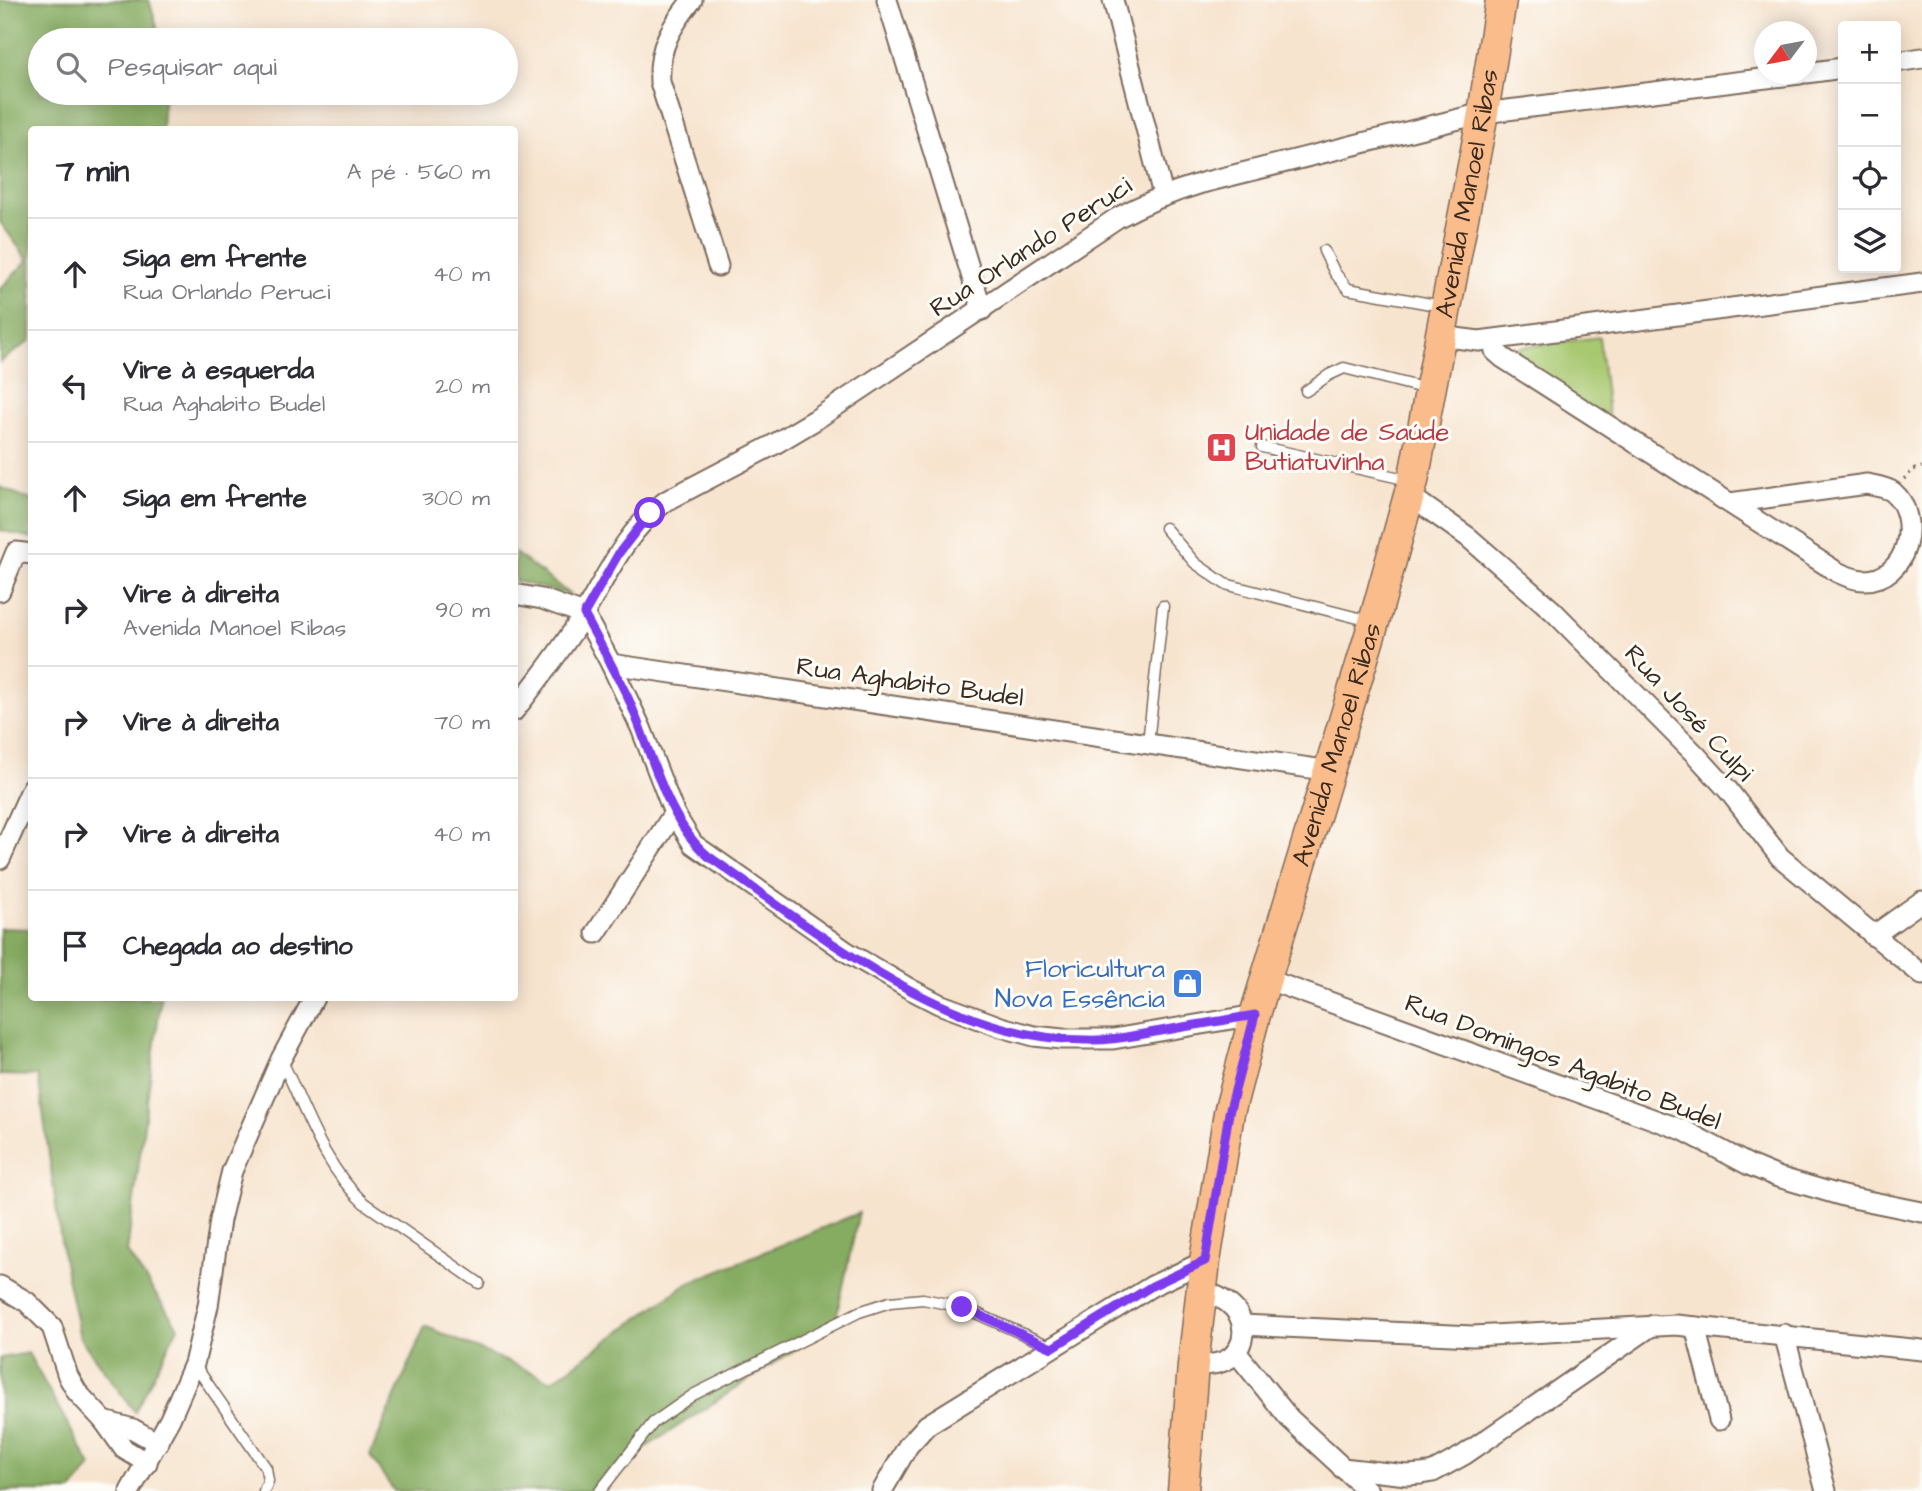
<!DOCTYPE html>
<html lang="pt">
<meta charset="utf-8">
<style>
:root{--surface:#fff;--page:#f7f7f7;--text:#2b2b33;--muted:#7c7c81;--line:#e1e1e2}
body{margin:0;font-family:"Architects Daughter",sans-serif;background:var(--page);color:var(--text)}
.controls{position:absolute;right:21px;top:21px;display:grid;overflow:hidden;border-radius:7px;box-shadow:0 4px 18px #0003}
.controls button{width:63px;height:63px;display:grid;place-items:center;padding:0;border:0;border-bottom:2px solid var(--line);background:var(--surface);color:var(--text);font:35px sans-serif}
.compass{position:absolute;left:1754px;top:21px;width:63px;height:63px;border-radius:50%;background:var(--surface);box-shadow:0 4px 18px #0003;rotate:238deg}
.stop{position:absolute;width:21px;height:21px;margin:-16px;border:5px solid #7c3aed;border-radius:50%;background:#fff}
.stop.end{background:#7c3aed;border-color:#fff;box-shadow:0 2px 7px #0008}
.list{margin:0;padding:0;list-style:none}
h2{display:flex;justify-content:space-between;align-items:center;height:91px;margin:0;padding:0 28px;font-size:30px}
h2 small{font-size:23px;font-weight:400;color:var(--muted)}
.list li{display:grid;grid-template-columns:46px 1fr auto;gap:21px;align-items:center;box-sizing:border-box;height:112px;padding:0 28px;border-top:2px solid var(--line)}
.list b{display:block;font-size:26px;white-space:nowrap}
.list p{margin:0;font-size:23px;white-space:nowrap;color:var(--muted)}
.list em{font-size:23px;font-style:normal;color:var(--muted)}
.icon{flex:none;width:38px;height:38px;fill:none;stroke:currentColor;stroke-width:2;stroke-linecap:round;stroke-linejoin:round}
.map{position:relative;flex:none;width:1922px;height:1491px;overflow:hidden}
.search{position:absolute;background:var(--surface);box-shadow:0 4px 18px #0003;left:28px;top:28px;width:490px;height:77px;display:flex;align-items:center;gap:18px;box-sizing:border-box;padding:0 24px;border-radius:38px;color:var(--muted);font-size:26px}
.panel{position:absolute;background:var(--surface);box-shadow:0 4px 18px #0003;left:28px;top:126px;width:490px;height:875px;border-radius:7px}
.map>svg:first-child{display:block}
.green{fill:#a8c870;stroke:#727947;stroke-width:2}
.forest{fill:#86ac62;stroke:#606b40;stroke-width:2}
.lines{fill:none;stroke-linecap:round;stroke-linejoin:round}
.lane-casing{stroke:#7d6b5c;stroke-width:13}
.street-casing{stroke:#7d6b5c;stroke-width:23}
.primary-casing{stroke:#7d6b5c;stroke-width:33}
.path{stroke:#7d6b5c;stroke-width:3.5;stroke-dasharray:2 5;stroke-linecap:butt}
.lane{stroke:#fff;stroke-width:10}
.street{stroke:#fff;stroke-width:19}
.primary{stroke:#fabc8b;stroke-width:30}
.route{stroke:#7c3aed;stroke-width:9}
.labels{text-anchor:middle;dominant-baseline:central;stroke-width:6;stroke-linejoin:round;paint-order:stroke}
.street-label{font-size:26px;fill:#3b2a1e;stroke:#fdfcf7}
.health-label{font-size:26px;fill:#be3a42;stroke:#fdfcf7;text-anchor:start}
.shop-label{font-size:26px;fill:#366cbe;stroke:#fdfcf7;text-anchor:end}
</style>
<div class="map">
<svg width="1922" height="1491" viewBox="0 0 1922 1491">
<rect width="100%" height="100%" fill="#fdfcf7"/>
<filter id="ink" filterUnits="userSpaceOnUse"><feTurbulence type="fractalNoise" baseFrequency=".0143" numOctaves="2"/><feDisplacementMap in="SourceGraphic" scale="14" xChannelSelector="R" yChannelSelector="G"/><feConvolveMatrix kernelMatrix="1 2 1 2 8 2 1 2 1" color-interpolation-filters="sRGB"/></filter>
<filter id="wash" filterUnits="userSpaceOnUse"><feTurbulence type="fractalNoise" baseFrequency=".00686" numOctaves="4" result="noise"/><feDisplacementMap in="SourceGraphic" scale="28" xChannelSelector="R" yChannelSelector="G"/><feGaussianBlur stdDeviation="1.57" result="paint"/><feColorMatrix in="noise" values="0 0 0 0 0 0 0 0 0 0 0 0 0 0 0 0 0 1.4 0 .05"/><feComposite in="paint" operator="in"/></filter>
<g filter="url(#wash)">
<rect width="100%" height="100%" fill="#f7e4cf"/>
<polygon class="green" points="1599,337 1609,423 1513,354 1521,347"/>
<g class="forest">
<polygon points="0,0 149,0 161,40 40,40 40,93 164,93 162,129 32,130 31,340 0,362 0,289 28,260 0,222"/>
<polygon points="0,487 31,500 31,538 0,530"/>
<polygon points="515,553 571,595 515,581"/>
<polygon points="0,928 31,929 32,998 161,998 127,1252 178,1327 135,1412 80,1338 64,1263 38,1076 0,1075"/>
<polygon points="859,1213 835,1323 616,1467 591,1491 394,1491 370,1456 425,1326 552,1381 686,1284"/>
<polygon points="28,1353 91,1466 72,1491 0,1491 0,1358"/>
</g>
</g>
<g filter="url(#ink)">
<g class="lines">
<defs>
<g id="lane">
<polyline points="1324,251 1335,273 1348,289 1442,306"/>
<polyline points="1306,391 1329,375 1344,368 1427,389"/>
<polyline points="1262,447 1409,480"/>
<polyline points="1165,528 1195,563 1225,584 1370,621"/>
<polyline points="1148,743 1163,606"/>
<path d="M 281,1059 C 305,1108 323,1166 364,1203 L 479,1283"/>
<polyline points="194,1364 266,1468 268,1481 264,1491"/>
<polyline points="600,1491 653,1423 693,1395 859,1312 890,1302 923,1299 962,1307 1052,1347"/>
</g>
<g id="street">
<path d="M 692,0 C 671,27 658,47 660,82 L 718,266"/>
<polyline points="887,0 982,310"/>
<polyline points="1113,0 1163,195"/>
<polyline points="1896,62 1922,58"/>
<polyline points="1806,73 1843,68"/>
<polyline points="1440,336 1479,341 1922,283"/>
<path d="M 1493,340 L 1495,351 L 1503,358 L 1837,572 C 1846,576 1854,580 1864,580 C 1908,581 1922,517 1893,492 C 1886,487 1875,486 1867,484 L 1730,503"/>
<polyline points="1410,496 1468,537 1553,611 1696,755 1728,790 1780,857 1922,975"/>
<polyline points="0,591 16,552 32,554"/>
<polyline points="514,594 542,599 584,614 611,664 1330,771"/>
<polyline points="611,664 641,728 674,813 693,844 847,952 910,989 939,1004 1001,1027 1034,1036 1062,1039 1113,1039 1255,1015"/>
<path d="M 514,711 C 539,679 563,648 584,614 C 608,573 627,530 666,501 L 773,445 L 815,420 L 1117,218 C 1144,203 1172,192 1202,183 L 1483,113 L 1800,74"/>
<polyline points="0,859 32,788"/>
<polyline points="596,933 674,813"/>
<polyline points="1873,936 1922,901"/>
<polyline points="1266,979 1683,1130 1749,1165 1778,1177 1843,1196 1922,1212"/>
<polyline points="0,1286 27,1302 52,1327 68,1376 77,1392 104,1421 124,1449 147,1463"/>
<polyline points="1242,1325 1473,1336 1676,1325 1922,1350"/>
<polyline points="1695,1327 1719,1420"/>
<polyline points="1784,1334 1826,1491"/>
<polyline points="1236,1352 1289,1418 1368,1491"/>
<path d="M 1193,1365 C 1205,1365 1219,1365 1230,1358 C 1236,1353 1240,1347 1242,1340 C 1248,1312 1224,1297 1201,1290"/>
<polyline points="104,1421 133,1429 158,1443"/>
<polyline points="1342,1468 1407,1475 1421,1474 1433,1472 1464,1455 1653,1325"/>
<polyline points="130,1491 170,1419 194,1364 208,1306 220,1220 232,1171 281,1059 314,998"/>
<polyline points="882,1491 908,1446 927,1425 1152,1286 1205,1261"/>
</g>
<g id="primary">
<path id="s1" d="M 1183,1491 L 1193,1365 L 1205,1261 L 1229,1113 L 1255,1015 L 1374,622 L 1413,481 L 1483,113 L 1501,0"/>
</g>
</defs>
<use href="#lane" class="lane-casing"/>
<use href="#street" class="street-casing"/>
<use href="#primary" class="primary-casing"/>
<polyline class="path" points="1904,479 1913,470 1922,467"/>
<use href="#lane" class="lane"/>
<use href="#street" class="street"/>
<use href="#primary" class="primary"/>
</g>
</g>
<g class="lines" filter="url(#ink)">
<path class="route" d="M 650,513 L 619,553 L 584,614 C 599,642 615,670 629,700 C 651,750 666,821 708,856 C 818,932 945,1040 1086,1040 C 1109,1041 1132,1036 1155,1032 C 1188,1026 1221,1021 1255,1015 L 1229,1113 L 1205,1261 L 1152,1286 L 1052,1348 L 962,1307"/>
</g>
<defs>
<symbol id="hospital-square" viewBox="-11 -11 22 22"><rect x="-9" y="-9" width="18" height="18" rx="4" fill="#e0444e" stroke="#fdfcf7"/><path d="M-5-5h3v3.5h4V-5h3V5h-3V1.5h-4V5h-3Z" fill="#fff"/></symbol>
<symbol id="shop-square" viewBox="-11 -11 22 22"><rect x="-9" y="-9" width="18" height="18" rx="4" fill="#3f7fe0" stroke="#fdfcf7"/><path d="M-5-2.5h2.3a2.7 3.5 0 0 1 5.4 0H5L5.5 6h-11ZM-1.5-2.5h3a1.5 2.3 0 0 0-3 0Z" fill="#fff"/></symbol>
</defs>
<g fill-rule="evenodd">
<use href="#hospital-square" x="1204" y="430" width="35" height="35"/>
<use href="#shop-square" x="1170" y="966" width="35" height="35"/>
</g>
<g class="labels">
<g class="street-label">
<text stroke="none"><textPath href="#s1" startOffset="1332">Avenida Manoel Ribas</textPath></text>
<text transform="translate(1031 247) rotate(-33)">Rua Orlando Peruci</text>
<text transform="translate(910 682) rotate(8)">Rua Aghabito Budel</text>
<text transform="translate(1689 713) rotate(47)">Rua José Culpi</text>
<text stroke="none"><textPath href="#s1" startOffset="765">Avenida Manoel Ribas</textPath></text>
<text transform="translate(1563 1062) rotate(21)">Rua Domingos Agabito Budel</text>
</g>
<g class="health-label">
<text x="1245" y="432">Unidade de Saúde<tspan x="1245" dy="30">Butiatuvinha</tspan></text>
</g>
<g class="shop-label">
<text x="1165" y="969">Floricultura<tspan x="1165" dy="30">Nova Essência</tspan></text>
</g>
</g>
</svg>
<div class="controls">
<button>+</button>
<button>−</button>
<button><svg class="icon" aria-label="locate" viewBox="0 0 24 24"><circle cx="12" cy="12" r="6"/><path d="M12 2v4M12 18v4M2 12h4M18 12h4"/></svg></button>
<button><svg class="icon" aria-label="layers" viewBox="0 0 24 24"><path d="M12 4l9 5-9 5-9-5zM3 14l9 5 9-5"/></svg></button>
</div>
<svg class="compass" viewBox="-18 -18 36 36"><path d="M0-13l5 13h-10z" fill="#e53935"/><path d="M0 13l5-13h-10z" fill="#7c7c81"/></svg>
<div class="stop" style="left:650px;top:513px"></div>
<div class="stop end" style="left:962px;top:1307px"></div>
<div class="search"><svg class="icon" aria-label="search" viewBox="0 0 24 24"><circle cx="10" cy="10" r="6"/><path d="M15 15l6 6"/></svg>Pesquisar aqui</div>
<section class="panel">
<h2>7 min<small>A pé · 560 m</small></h2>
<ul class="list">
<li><svg class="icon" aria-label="ahead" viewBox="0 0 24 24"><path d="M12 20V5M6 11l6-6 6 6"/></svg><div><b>Siga em frente</b><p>Rua Orlando Peruci</p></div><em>40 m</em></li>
<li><svg class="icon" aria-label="left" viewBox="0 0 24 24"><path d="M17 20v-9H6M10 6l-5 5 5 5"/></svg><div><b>Vire à esquerda</b><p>Rua Aghabito Budel</p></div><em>20 m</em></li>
<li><svg class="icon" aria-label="ahead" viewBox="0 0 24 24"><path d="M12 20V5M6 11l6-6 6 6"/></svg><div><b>Siga em frente</b></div><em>300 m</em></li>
<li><svg class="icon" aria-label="right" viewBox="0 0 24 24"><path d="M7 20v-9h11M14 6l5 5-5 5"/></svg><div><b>Vire à direita</b><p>Avenida Manoel Ribas</p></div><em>90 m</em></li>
<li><svg class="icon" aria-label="right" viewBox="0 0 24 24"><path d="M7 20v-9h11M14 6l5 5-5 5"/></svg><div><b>Vire à direita</b></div><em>70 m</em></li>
<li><svg class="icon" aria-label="right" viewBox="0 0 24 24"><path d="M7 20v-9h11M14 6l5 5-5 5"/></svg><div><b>Vire à direita</b></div><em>40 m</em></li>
<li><svg class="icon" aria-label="arrive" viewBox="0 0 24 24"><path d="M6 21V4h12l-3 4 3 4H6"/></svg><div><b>Chegada ao destino</b></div></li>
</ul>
</section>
</div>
